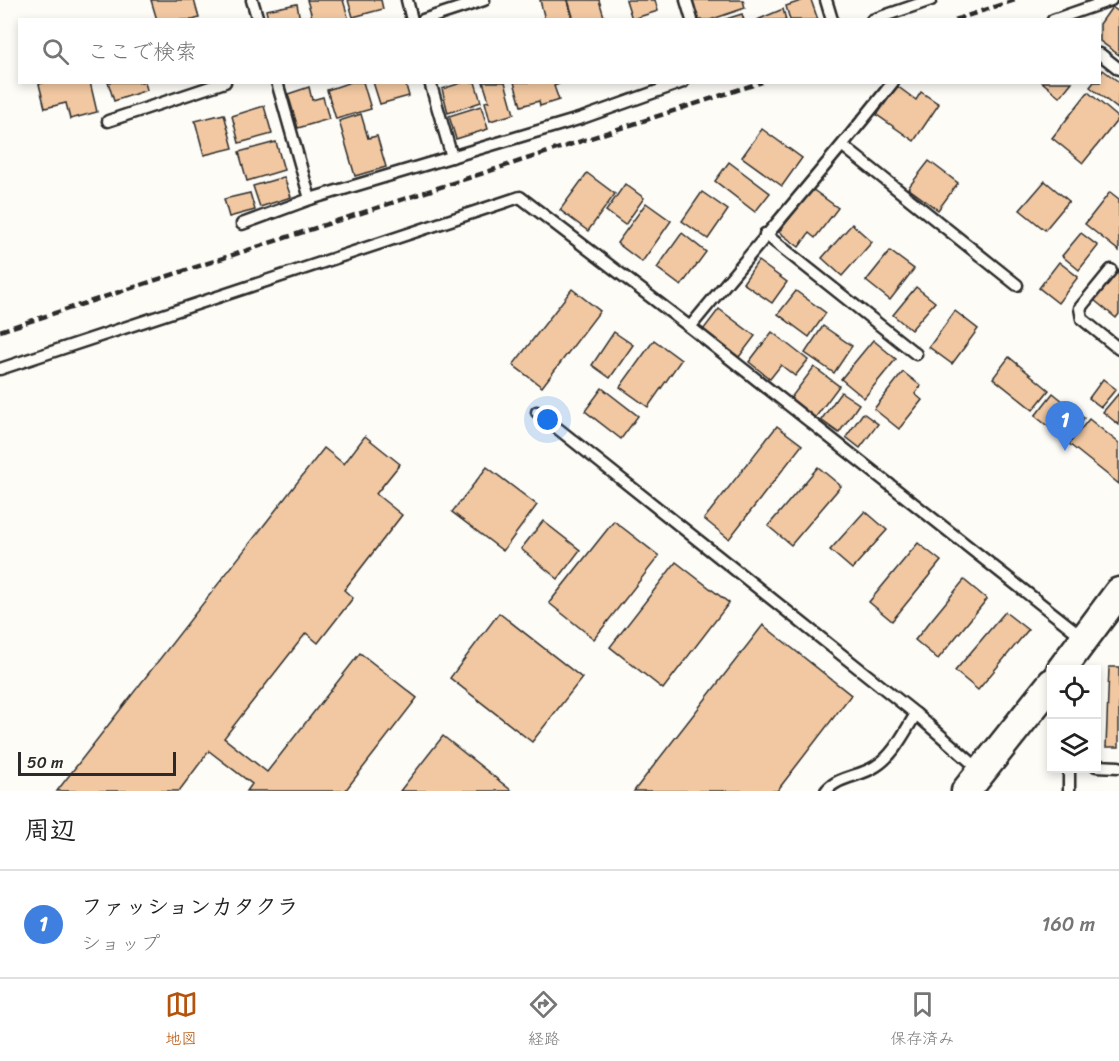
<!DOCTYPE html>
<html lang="ja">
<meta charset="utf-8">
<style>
:root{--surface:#fff;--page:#f6f6f6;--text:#222;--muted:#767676;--line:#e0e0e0;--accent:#b45309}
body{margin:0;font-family:Sriracha,"Klee One",sans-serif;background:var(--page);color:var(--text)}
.controls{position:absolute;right:18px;bottom:18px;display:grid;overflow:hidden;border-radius:0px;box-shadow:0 3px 9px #0003}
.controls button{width:54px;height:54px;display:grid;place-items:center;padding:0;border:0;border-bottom:2px solid var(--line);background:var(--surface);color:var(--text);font:30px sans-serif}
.scale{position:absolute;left:18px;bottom:15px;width:158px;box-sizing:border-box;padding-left:6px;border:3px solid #2b2b2b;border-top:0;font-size:16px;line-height:21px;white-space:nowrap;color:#2b2b2b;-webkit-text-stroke:4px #fdfcf7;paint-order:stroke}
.you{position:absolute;left:548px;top:420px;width:21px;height:21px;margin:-15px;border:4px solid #fff;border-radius:50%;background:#1a73e8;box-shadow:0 0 0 9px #1a73e833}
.badge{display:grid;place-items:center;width:39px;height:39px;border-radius:50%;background:var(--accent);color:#fff;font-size:20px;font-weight:700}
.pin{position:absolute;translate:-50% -50px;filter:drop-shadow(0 2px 3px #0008)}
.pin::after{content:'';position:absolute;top:32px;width:21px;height:18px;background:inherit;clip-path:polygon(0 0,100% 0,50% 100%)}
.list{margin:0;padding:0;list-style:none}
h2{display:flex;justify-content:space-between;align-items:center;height:78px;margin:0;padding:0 24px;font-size:26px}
h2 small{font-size:20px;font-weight:400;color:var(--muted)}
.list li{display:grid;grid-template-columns:39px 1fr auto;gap:18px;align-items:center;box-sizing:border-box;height:108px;padding:0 24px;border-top:2px solid var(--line)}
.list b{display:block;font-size:22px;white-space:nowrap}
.list p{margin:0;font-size:20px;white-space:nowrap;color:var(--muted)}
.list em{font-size:20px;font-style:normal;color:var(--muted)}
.icon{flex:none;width:33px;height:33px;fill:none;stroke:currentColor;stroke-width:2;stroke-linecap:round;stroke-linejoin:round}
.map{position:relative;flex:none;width:1119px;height:791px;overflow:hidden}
.search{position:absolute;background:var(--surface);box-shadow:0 3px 9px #0003;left:18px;right:18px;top:18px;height:66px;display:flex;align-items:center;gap:15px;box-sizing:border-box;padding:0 21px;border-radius:0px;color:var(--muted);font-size:22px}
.sheet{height:186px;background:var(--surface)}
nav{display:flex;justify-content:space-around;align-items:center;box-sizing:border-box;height:84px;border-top:2px solid var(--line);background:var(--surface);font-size:16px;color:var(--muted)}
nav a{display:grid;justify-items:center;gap:3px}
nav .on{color:var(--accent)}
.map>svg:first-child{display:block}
.building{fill:#f1c8a1;stroke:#2b2b2b;stroke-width:1.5}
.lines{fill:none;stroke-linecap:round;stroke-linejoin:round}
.lane-casing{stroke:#2b2b2b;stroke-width:15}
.secondary-casing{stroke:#2b2b2b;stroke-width:33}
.lane{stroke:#fdfcf7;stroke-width:10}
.secondary{stroke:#fdfcf7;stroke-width:28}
.rail{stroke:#2b2b2b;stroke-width:4.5;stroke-dasharray:9 4.5;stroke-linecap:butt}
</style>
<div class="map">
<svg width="1119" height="791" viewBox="0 0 1119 791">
<rect width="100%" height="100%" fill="#fdfcf7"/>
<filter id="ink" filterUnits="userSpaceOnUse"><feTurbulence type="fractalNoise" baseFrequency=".0167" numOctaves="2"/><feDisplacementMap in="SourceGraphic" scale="12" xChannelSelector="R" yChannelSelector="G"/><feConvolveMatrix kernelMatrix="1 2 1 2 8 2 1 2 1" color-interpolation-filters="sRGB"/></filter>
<g filter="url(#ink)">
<g class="building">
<polygon points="151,0 194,0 199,18 193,20 157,20"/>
<polygon points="307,0 343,0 349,20 313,20"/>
<polygon points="348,0 381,0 383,9 353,17"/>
<polygon points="540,0 568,0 572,20 545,20"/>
<polygon points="568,0 599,0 605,20 574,20"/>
<polygon points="626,0 655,0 658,11 632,19"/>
<polygon points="691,0 743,0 745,8 710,20 697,20"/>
<polygon points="804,0 811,0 818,20 790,20 786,6"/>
<polygon points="297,4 300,20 268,20 266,10"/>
<polygon points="1112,7 1119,12 1119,55 1100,41 1100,24"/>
<polygon points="783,9 786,20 757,20"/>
<polygon points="742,14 744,20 723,20"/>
<polygon points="1103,70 1119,82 1118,109 1090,87 1094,82 1100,82 1100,75"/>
<polygon points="46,82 90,82 97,112 70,119 66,103 45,108 39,84"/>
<polygon points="108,82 145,82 147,90 114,101"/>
<polygon points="351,82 363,82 371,109 336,119 327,90"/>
<polygon points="373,82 405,82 409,96 380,104"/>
<polygon points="464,82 475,82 481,102 448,113 442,89"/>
<polygon points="483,82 505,82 514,114 490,121 485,102 489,101"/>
<polygon points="514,82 558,82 559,84 554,86 559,100 540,106 539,101 521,106"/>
<polygon points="1042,82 1072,82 1060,97"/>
<polygon points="897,86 916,100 921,92 939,104 914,141 877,115"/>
<polygon points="309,87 312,100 323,97 329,119 298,128 288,94"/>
<polygon points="1088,92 1119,118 1083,163 1052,138"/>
<polygon points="264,106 272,134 239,143 232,116"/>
<polygon points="481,106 488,129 456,139 449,116"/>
<polygon points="224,114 233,148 204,155 195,121"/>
<polygon points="361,114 368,138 377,136 386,167 355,176 339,121"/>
<polygon points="762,129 802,158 782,186 742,157"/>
<polygon points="276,142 284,170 247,181 239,152"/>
<polygon points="929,161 958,183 938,210 908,188"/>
<polygon points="729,162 770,193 755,212 715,181"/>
<polygon points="587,173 615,194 588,231 560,210"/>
<polygon points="284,177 291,197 260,207 253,186"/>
<polygon points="1045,181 1069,201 1045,230 1020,210"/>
<polygon points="625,184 644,198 625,225 606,211"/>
<polygon points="812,189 838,208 815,238 809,233 799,247 779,232"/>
<polygon points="702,192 728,210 708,239 682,221"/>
<polygon points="1110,192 1119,199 1119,251 1085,224"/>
<polygon points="250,193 255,210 229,217 224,199"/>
<polygon points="646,203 671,221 642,262 617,243"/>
<polygon points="852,224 872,242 842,276 822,258"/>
<polygon points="682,233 706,252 681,286 657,268"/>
<polygon points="1081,233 1098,246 1079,270 1062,256"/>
<polygon points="890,251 914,269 890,300 866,281"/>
<polygon points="758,261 787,282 772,303 743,283"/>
<polygon points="1059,262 1078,277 1058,303 1039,288"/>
<polygon points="1119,269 1119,314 1116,318 1094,300"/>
<polygon points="916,287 935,302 911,330 893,315"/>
<polygon points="572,289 600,311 542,387 513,365"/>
<polygon points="796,291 826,313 809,337 778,314"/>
<polygon points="719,309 755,336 739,357 703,330"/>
<polygon points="955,311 978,329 952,364 929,347"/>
<polygon points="823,326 852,346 834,373 805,353"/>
<polygon points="614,332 633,345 610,378 592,365"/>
<polygon points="772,332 808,360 795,376 781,365 770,379 749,362"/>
<polygon points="654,340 681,360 648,407 620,387"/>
<polygon points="873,340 896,359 864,398 841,379"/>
<polygon points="1009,357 1049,390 1033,410 993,378"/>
<polygon points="814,367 839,386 815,418 790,399"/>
<polygon points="903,372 921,386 915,394 922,400 899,429 874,409"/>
<polygon points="1103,379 1116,389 1101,407 1089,398"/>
<polygon points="602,388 638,416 621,439 585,411"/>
<polygon points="841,392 859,404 839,433 821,420"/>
<polygon points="1053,393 1084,418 1066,441 1035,416"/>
<polygon points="1119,393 1119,425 1103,412"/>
<polygon points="863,413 878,424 860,448 846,437"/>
<polygon points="1089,419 1119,443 1119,484 1069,444"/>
<polygon points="777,426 802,445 729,539 704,519"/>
<polygon points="365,436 400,464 376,494 402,515 344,590 353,598 318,643 306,633 224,738 267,772 360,653 417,698 345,791 247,791 252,784 209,751 179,791 57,791 324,448 344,464"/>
<polygon points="487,467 537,505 503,551 452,512"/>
<polygon points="818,467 841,486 791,545 768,526"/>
<polygon points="865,511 887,530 852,569 830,550"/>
<polygon points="543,521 580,550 558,579 521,549"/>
<polygon points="614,521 659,556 594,639 549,603"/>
<polygon points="918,543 941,561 892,621 869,602"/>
<polygon points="676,562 729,603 663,689 610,647"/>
<polygon points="964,580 987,599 938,659 915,640"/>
<polygon points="1005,612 1028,630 978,690 955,671"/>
<polygon points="499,613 582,678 532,742 450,678"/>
<polygon points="763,625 851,695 777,791 634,791"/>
<polygon points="1109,667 1119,667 1119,747 1106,747"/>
<polygon points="443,736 512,791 400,791"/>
</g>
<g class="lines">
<defs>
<g id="lane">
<polyline points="252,0 258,20"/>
<polyline points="407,0 412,20"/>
<polyline points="686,0 692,20"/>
<polyline points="826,0 832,20"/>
<polyline points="423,20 484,0"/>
<polyline points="872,20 931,0"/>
<polyline points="1053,20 1111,0"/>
<polyline points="1100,54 1119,69"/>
<polyline points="277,82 310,199"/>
<polyline points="430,82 452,157"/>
<polyline points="108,121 225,82"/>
<polyline points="843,146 1017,285"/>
<polyline points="242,224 310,199 582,118 683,82"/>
<polyline points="765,234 916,354"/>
<polyline points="1111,270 1080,308 1082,319 1119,349"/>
<path d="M 690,327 C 757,245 827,166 893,82"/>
<polyline points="0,369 520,197 690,327 1084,638"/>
<path d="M 537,412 L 916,714 C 905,731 894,755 876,766 C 860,777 838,776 826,791"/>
<polyline points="916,714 981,771"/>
<polyline points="1096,766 1119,767"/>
<polyline points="1069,791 1069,768"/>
</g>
<g id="secondary">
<polyline points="1061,670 1119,592"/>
<polyline points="966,791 1052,683"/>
</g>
</defs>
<use href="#lane" class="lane-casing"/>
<use href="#secondary" class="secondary-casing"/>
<use href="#lane" class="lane"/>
<use href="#secondary" class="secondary"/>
<g class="rail">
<polyline points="955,20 1015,0"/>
<polyline points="0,331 762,82"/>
</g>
</g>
</g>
</svg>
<div class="controls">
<button><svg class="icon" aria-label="locate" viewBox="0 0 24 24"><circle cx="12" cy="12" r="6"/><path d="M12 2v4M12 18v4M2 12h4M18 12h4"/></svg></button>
<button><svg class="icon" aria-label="layers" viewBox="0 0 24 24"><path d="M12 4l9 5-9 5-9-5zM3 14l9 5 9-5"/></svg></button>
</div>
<div class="scale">50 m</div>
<div class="you"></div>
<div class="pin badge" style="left:1065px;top:451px;background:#3f7fe0">1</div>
<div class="search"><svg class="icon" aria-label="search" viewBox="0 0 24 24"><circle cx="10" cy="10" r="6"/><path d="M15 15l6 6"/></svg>ここで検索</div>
</div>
<section class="sheet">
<h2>周辺<small></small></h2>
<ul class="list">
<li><span class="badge" style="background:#3f7fe0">1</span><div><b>ファッションカタクラ</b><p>ショップ</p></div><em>160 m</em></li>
</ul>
</section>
<nav>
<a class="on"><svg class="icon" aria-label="map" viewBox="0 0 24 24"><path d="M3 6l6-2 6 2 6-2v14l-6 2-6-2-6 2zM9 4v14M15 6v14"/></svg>地図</a>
<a><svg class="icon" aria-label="directions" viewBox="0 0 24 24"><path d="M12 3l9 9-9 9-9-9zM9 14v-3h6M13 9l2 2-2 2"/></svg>経路</a>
<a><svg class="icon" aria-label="saved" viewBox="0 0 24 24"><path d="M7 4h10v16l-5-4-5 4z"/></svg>保存済み</a>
</nav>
